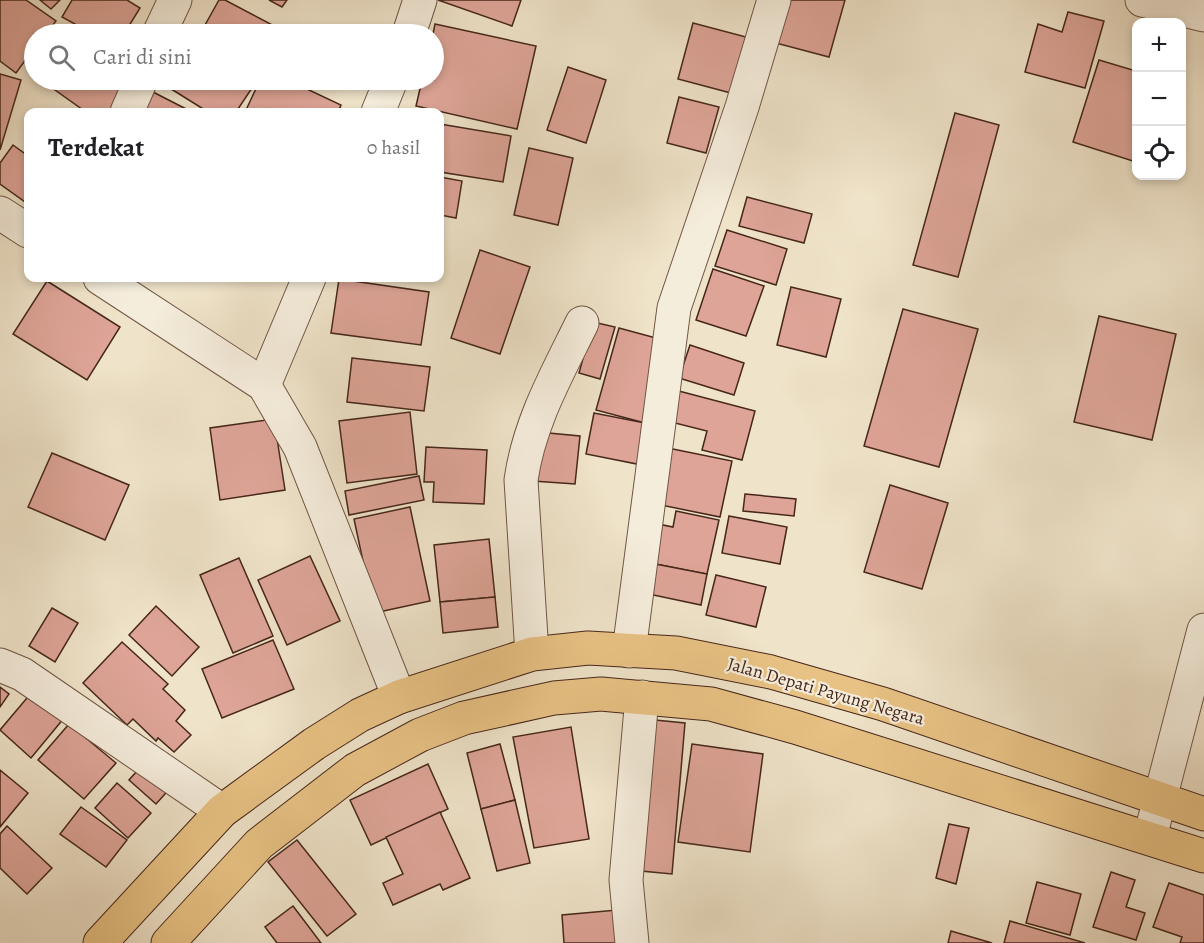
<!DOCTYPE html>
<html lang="id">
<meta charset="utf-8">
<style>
:root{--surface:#fff;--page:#f2f2f2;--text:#202124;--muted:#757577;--line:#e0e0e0}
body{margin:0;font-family:Alegreya,serif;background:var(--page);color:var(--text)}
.controls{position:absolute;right:18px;top:18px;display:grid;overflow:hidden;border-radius:12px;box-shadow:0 3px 9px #0003}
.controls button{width:54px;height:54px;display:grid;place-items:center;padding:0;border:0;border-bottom:2px solid var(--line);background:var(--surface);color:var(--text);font:30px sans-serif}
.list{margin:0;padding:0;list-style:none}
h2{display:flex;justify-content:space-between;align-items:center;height:78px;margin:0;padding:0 24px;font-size:26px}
h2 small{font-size:20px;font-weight:400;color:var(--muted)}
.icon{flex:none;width:33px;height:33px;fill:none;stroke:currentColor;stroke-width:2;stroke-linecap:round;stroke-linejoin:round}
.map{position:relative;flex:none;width:1204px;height:943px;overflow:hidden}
.search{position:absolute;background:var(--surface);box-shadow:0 3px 9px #0003;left:24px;top:24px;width:420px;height:66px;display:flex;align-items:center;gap:15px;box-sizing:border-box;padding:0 21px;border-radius:33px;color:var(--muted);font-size:22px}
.panel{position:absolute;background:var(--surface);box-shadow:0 3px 9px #0003;left:24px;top:108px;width:420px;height:174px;border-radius:12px}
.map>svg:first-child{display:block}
.building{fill:#dda497;stroke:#46271b;stroke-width:1.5}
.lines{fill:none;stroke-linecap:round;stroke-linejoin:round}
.minor-casing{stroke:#705646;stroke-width:35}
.trunk-casing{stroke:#46271b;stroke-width:35}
.minor{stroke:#f5eddc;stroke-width:33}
.trunk{stroke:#e8c284;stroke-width:33}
.labels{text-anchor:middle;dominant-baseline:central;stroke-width:4.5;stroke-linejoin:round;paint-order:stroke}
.street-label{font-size:18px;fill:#46271b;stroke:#f5eddc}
</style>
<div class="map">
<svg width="1204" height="943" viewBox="0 0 1204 943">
<rect width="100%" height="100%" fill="#efe3c9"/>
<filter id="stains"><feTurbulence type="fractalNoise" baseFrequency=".00333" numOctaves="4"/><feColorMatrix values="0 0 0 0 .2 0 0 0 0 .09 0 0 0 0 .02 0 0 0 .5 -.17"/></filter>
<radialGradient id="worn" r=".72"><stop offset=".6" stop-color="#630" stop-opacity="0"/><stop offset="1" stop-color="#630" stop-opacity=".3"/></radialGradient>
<g class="building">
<polygon points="0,0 26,0 56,21 46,34 34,34 34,51 32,51 16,73 0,61"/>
<polygon points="40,0 60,0 51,9"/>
<polygon points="72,0 127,0 140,8 124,34 93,34 62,17"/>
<polygon points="219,0 225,0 280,29 277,34 200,34"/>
<polygon points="269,0 287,0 282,7"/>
<polygon points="438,0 521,0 512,26"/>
<polygon points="784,0 845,0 829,57 772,42"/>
<polygon points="1068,12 1104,21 1085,88 1025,72 1038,24 1062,32"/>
<polygon points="693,23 746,37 731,93 678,79"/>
<polygon points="435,24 536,46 517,129 416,106 422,80 434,80 433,34"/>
<polygon points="1099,60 1136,71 1136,162 1073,142"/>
<polygon points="568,67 606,80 586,143 547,130"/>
<polygon points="0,74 21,80 0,150"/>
<polygon points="41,80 134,80 110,112 86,112"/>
<polygon points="162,80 245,80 254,85 236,112 208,112 160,82"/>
<polygon points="260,80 288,80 341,105 338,112 251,112 246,110"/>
<polygon points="153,92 192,112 142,112"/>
<polygon points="679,97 719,107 706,153 667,143"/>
<polygon points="955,113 999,125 958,277 913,265"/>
<polygon points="440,124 511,136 503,182 440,172"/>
<polygon points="13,145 28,156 28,204 0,184 0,163"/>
<polygon points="529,148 573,158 558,225 514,215"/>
<polygon points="440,177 462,181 456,218 440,215"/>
<polygon points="747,197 812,214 804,243 739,226"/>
<polygon points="727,230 787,249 776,285 715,266"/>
<polygon points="480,250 530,267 500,354 451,338"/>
<polygon points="713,269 764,286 746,336 696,320"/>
<polygon points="339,279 429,292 421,345 331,333"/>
<polygon points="47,281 120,327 87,380 13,334"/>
<polygon points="791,287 841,299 826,357 777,345"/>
<polygon points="903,309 978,329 939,467 864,446"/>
<polygon points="1099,316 1176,334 1152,440 1074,422"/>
<polygon points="593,322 615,327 600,379 579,373"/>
<polygon points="619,328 667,341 645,423 596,410"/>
<polygon points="690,345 744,363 734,395 679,378"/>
<polygon points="352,358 430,367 424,411 347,402"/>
<polygon points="675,390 755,411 742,460 702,450 707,431 667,421"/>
<polygon points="410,412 417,474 347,483 339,421"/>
<polygon points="594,413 645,423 637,464 586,454"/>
<polygon points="274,419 285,490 220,500 210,428"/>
<polygon points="538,432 580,436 575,484 533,481"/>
<polygon points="426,447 487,450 484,504 433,502 434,482 424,482"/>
<polygon points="663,447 732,461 720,517 651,503"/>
<polygon points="52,453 129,485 105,540 28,507"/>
<polygon points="419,476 424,500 349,515 345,491"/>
<polygon points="890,485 948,503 922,589 864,572"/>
<polygon points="745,494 796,499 794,516 743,511"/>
<polygon points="410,507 430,601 374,613 354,519"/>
<polygon points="676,511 719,520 707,574 645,562 653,523 673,527"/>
<polygon points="729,516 787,527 780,564 722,553"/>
<polygon points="489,539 495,597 440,602 434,545"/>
<polygon points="310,556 340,621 287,645 258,580"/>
<polygon points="239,558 273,636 233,653 200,575"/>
<polygon points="645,562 707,574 701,605 639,592"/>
<polygon points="716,575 766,587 756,627 706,615"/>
<polygon points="495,597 498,627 443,633 440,602"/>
<polygon points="156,606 199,647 172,676 129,635"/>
<polygon points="52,608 78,623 55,662 29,646"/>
<polygon points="273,640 294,689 222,718 202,669"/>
<polygon points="122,642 168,684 163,689 185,710 176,721 191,735 174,752 158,738 156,741 133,719 127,725 83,683"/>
<polygon points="0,687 9,694 0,707"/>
<polygon points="32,692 64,718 31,758 0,730"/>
<polygon points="655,720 685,723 672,874 641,871"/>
<polygon points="69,724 116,763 84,799 38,760"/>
<polygon points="571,727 589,839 534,848 513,737"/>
<polygon points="500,744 515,800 481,809 467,753"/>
<polygon points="692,744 763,754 750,852 678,842"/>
<polygon points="146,761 173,785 156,804 129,780"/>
<polygon points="428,764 448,809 371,845 350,800"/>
<polygon points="0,770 28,793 0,827"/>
<polygon points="117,783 151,813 128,838 95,808"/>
<polygon points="515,800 530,863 497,871 481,809"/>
<polygon points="81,807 127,840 106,867 60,834"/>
<polygon points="440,812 470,878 443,890 440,884 393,905 383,883 403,874 386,837"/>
<polygon points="949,824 969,828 956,884 936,878"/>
<polygon points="7,826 52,868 27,894 0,868 0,834"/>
<polygon points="297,840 356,914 327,936 268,862"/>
<polygon points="1111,872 1135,880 1126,907 1145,913 1136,940 1093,927"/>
<polygon points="1037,882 1081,894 1070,935 1026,923"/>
<polygon points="1169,883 1204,895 1204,943 1180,943 1182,937 1153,927"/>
<polygon points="293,906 321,943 277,943 265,927"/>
<polygon points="617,910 619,943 564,943 562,915"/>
<polygon points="1010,921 1085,943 1004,943"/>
<polygon points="951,931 992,943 948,943"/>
</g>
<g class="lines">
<defs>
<g id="minor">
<polyline points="1142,0 1204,15"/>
<polyline points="159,34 175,0"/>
<polyline points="409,34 420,0"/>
<polyline points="127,112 141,80"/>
<polyline points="378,112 391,80"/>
<polyline points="0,213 28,231"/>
<polyline points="100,278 264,385 300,447 399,697"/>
<polyline points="264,385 309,278"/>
<polyline points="629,651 674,308 742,107 774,0"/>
<path d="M 532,654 L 521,480 C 529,423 557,374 582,323"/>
<polyline points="0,665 22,674 222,811"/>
<polyline points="1150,837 1204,630"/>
<polyline points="632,943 626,880 642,697"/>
</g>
<g id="trunk">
<polyline points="100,943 222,811 314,744 360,715 399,697 532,654 588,648 676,653 771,672 883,704 1204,814"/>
<polyline points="168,943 259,844 355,770 420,735 464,718 554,698 601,694 711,704 795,727 1204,856"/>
</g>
</defs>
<use href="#minor" class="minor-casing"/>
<use href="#trunk" class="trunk-casing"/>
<use href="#minor" class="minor"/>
<use href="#trunk" class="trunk"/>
</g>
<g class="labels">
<g class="street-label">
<text transform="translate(826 691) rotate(16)">Jalan Depati Payung Negara</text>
</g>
</g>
<rect width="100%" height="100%" filter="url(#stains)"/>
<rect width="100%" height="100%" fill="url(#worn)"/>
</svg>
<div class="controls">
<button>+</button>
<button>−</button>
<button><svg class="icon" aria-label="locate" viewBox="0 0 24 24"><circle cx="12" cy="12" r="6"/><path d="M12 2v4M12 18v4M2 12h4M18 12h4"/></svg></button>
</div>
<div class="search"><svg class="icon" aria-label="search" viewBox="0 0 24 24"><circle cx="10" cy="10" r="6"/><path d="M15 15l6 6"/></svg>Cari di sini</div>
<section class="panel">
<h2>Terdekat<small>0 hasil</small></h2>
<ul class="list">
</ul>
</section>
</div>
